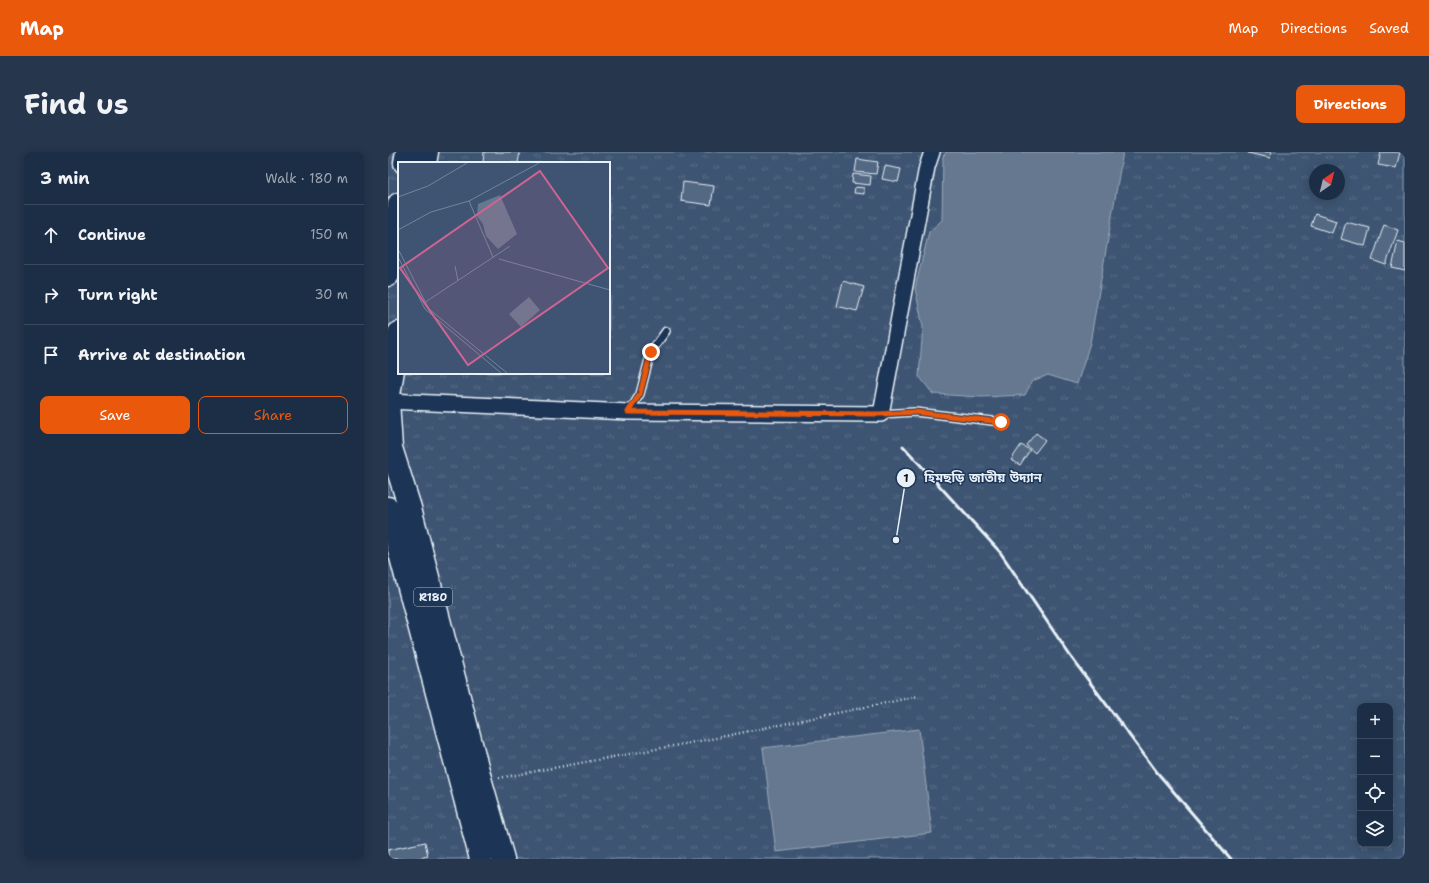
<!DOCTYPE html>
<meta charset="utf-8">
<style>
:root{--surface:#1c2e46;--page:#25364d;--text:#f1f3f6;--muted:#a0a8b3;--line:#3a4a5f;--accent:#ea580c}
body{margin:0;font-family:"Shantell Sans","Noto Sans Bengali",sans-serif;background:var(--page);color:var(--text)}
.controls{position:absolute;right:12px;bottom:12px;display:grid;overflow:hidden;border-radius:8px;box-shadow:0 2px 10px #0003}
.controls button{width:36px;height:36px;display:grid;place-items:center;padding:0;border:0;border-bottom:1px solid var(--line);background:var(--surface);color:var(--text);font:20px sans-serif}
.compass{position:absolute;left:921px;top:12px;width:36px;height:36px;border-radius:50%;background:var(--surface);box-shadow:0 2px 10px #0003;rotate:35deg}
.stop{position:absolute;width:12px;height:12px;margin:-9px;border:3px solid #ea580c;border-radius:50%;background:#fff}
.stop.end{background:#ea580c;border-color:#fff;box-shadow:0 1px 4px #0008}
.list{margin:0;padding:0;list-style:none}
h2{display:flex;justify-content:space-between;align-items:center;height:52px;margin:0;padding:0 16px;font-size:17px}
h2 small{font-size:13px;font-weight:400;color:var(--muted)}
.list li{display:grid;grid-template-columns:26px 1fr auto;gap:12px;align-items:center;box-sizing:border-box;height:60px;padding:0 16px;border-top:1px solid var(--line)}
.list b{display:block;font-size:15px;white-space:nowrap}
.list em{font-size:13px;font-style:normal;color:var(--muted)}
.actions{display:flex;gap:8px;padding:12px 16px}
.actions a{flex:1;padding:9px 0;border:1px solid var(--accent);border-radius:8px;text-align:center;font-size:14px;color:var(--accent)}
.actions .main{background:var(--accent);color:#fff}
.icon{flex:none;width:22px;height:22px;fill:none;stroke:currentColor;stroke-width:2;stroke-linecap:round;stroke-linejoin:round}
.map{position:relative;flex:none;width:1017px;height:707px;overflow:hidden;border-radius:8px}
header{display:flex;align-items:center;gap:24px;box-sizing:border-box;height:56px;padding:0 20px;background:var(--accent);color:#fff}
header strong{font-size:19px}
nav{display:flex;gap:22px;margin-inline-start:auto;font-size:14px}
.intro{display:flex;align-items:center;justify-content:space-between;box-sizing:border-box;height:96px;padding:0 24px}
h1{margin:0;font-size:28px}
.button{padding:10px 18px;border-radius:8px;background:var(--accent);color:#fff;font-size:14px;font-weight:700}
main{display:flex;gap:24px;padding:0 24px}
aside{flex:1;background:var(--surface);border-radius:8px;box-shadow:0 2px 10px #0003}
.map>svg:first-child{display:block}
.grass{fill:url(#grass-tufts);stroke:#93a2b5;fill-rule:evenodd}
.water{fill:#657890;stroke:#99a8ba}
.building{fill:#536782;stroke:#e8f1f8}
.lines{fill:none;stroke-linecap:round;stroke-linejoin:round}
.service-casing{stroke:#e8f1f8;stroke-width:10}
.minor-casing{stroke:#e8f1f8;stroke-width:18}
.primary-casing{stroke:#e8f1f8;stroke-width:25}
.path{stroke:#e8f1f8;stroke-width:2.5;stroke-dasharray:1 3;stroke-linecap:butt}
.service{stroke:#1d3557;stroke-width:7}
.minor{stroke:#1d3557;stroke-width:15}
.primary{stroke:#1d3557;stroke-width:22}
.rail{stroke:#e8f1f8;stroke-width:3}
.route{stroke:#ea580c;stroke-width:5}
.labels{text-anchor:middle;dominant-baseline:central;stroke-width:3;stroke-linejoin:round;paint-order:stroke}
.shield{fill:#1d3557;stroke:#abb9c8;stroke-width:1}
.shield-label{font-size:11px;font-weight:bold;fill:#e8f1f8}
.inset-road{fill:none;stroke:#73859b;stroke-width:1}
.view{fill:#cf6492;fill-opacity:0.15;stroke:#cf6492;stroke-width:2}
.inset-edge{fill:none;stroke:#e8f1f8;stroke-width:2}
.leader{fill:none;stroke:#e8f1f8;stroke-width:1.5}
.callout-dot{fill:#e8f1f8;stroke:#1d3557;stroke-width:1.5}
.mark-label{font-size:12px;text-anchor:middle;font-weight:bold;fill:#111}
.callout-label{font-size:13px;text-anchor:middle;font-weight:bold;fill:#e8f1f8;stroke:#1d3557;stroke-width:3;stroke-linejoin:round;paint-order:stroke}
</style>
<header>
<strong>Map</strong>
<nav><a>Map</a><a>Directions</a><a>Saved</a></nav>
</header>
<div class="intro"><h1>Find us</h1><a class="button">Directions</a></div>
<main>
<aside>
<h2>3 min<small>Walk · 180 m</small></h2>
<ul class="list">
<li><svg class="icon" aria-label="ahead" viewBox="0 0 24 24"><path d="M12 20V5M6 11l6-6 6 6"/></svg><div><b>Continue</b></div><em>150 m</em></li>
<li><svg class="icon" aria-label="right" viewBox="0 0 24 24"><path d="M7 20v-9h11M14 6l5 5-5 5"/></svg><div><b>Turn right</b></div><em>30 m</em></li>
<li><svg class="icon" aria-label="arrive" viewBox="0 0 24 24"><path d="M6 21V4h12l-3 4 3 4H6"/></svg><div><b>Arrive at destination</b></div></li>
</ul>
<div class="actions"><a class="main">Save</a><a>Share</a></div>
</aside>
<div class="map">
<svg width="1017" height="707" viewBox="0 0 1017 707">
<defs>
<pattern id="grass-tufts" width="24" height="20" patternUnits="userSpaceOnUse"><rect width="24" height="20" fill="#3e5472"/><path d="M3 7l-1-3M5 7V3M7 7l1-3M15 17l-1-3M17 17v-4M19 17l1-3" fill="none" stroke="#5a6d87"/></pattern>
</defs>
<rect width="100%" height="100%" fill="#253d5d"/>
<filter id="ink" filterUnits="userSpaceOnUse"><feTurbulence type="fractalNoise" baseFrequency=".025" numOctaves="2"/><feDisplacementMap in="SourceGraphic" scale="8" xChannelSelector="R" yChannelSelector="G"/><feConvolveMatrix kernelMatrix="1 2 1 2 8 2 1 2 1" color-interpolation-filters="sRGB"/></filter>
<g filter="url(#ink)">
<path class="grass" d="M 0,0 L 1017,0 L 1017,707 L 0,707 ZM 11,11 L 221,11 L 221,221 L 11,221 ZM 927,18 L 951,18 L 951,42 L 927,42 ZM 972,554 L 1002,554 L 1002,692 L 972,692 Z"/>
<g class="water">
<polygon points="559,0 735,0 702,191 689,232 660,223 644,229 637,243 593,245 545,242 531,224 535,175 527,136 541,80 554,68 555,4"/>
<polygon points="531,577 544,681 388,700 375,596"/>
</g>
<g class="building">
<polygon points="96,0 132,0 130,11 95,11"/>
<polygon points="860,0 883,0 882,6 860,1"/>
<polygon points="993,0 1012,0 1008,16 990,13"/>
<polygon points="469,7 490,10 488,22 467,20"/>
<polygon points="497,14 513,17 510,30 494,27"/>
<polygon points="465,22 483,24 482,33 464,31"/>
<polygon points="295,30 326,34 323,53 293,49"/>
<polygon points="467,35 476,36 476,42 466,41"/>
<polygon points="927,62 948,69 944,81 923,74"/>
<polygon points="958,70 982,76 977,94 953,87"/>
<polygon points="996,73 1010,78 998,113 984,108"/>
<polygon points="1010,89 1017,91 1017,119 1004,116"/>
<polygon points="455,129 476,135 469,159 449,154"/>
<polygon points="648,281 657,288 647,301 638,293"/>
<polygon points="633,293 642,298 632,313 623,308"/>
<polygon points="37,690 40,704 27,707 0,707 0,698"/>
</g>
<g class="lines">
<defs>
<g id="service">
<polyline points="241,260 252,242 263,200 278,179"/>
<polyline points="493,262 527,260 613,270"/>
</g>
<polyline id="minor" points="0,249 240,260 493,262 539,15 544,0"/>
<g id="primary">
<polyline points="17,11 19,0"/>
<polyline points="37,11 39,0"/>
<polyline points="0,123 11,52"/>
<polyline points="11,181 0,249 3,296 22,356 93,630 115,707"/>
<polyline points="0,356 93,707"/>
</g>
</defs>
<use href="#service" class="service-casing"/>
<use href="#minor" class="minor-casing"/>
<use href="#primary" class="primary-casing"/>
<polyline class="path" points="111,626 328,586 531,544"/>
<use href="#service" class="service"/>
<use href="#minor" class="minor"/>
<use href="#primary" class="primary"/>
<polyline class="rail" points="515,294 612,400 683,505 768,619 843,707"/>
</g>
</g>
<g class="lines" filter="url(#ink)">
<polyline class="route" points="263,200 252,242 240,260 492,262 527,260 613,270"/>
</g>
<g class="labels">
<rect class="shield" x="26" y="436" width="38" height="18" rx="3"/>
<g class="shield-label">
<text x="45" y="445">R180</text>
</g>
</g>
<g transform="translate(10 10)">
<rect width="212" height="212" fill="#253d5d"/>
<path d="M 0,1 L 212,1 L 212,211 L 0,211 Z" fill="#3e5472"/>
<path d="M 9,1 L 14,1 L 17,9 L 4,14 L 0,4 ZM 21,1 L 46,1 L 25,9 Z" fill="#3e5472"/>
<path d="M 102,33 L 119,72 L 100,87 L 88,74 L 85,62 L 79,54 L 80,42 ZM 131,135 L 142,148 L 123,165 L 111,152 Z" fill="#657890"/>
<path class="inset-road" d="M 0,35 L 30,24 L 69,1M 71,39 L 95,95M 0,68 L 33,50 L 71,39 L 141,1M 0,87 L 31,147 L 109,211M 0,95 L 27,147 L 103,211M 101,97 L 212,128M 57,104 L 60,119M 26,141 L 112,84"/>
<path class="view" d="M 142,9 L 210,106 L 70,203 L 2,106 Z"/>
<rect width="212" height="212" class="inset-edge"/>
</g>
<path class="leader" d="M508 388L518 326"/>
<g class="callout-dot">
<circle cx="508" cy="388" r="4"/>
<circle cx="518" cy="326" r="10"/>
</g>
<g class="mark-label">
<text x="518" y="330">1</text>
</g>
<g class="callout-label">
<text x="595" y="330">হিমছড়ি জাতীয় উদ্যান</text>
</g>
</svg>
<div class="controls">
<button>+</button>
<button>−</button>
<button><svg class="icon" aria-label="locate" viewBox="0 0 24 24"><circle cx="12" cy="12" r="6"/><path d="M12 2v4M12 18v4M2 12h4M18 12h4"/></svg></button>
<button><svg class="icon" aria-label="layers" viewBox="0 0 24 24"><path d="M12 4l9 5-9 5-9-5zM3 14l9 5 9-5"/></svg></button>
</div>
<svg class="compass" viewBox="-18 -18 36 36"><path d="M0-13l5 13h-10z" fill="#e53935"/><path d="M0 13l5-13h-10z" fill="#a0a8b3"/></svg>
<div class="stop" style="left:613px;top:270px"></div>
<div class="stop end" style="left:263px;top:200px"></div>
</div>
</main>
